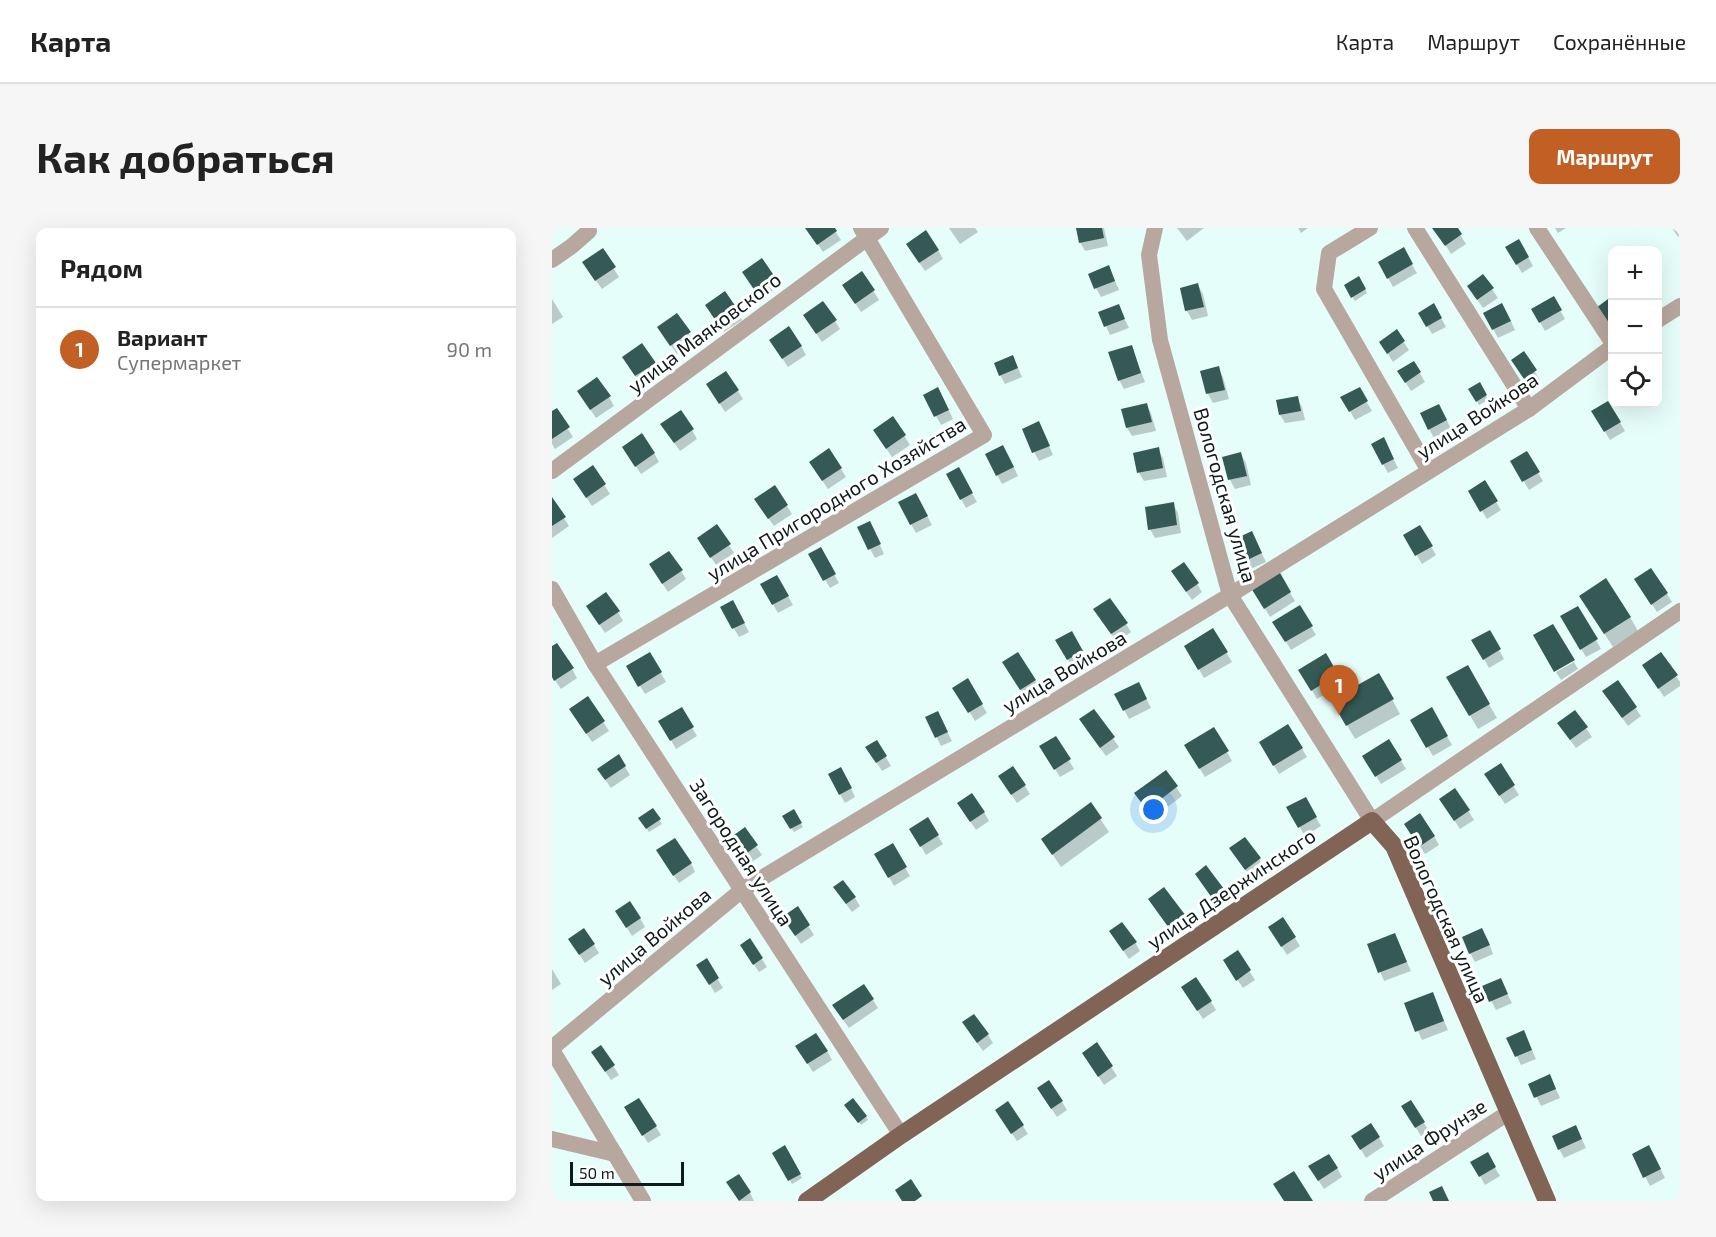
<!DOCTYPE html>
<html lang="ru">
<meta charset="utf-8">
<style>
:root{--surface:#fff;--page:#f6f6f6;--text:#222;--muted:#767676;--line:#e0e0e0;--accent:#c25f25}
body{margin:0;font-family:"Exo 2",sans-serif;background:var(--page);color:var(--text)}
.controls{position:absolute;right:18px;top:18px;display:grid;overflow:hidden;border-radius:12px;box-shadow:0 6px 24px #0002}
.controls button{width:54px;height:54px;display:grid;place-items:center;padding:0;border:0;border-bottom:2px solid var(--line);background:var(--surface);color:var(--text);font:30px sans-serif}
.scale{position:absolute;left:18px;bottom:15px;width:114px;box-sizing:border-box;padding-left:6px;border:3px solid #0d1c1a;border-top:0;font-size:16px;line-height:21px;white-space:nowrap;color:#0d1c1a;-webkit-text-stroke:4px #fff;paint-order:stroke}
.you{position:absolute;left:602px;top:582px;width:21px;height:21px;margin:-15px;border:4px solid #fff;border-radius:50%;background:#1a73e8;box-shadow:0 0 0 9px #1a73e833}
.badge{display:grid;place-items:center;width:39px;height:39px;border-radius:50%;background:var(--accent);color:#fff;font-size:20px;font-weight:700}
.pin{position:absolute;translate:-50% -50px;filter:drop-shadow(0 2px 3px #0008)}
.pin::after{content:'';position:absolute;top:32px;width:21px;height:18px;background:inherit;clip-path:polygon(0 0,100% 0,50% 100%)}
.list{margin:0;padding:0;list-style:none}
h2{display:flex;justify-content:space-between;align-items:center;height:78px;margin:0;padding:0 24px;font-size:26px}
h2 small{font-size:20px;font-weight:400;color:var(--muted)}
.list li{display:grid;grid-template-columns:39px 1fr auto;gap:18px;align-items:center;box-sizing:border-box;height:84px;padding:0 24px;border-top:2px solid var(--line)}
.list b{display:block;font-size:22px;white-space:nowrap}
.list p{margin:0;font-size:20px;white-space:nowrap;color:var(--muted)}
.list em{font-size:20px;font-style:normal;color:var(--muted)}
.icon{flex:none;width:33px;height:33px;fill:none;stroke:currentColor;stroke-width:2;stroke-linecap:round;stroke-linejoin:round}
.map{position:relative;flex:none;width:1128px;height:973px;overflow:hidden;border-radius:12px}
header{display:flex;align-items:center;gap:36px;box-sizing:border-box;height:84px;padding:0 30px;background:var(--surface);border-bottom:2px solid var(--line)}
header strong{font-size:28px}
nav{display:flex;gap:33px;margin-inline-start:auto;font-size:21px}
.intro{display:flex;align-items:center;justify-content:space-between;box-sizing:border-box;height:144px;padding:0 36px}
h1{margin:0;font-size:42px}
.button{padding:15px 27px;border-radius:12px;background:var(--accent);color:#fff;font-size:21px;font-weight:700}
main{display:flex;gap:36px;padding:0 36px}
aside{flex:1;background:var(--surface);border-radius:12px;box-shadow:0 6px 24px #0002}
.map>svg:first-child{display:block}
.shadow{fill:#0003}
.building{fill:#355954}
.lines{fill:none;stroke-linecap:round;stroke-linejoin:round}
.minor{stroke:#b8a79e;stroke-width:16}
.major{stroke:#816456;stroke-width:18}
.labels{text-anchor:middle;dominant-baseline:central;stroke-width:6;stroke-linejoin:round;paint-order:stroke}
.street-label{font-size:20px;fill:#0d1c1a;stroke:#fff}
</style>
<header>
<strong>Карта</strong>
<nav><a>Карта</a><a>Маршрут</a><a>Сохранённые</a></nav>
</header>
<div class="intro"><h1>Как добраться</h1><a class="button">Маршрут</a></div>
<main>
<aside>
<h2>Рядом<small></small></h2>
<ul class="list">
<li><span class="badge">1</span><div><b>Вариант</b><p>Супермаркет</p></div><em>90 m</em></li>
</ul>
</aside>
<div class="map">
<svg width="1128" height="973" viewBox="0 0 1128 973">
<rect width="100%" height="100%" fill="#e6fefa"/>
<g class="shadow">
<polygon points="255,0 281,0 289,12 271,24"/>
<polygon points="397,0 423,0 426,4 408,16"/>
<polygon points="525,0 552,0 556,18 533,23 528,14"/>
<polygon points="625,0 652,0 635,13"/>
<polygon points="746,0 756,0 749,5"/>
<polygon points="883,0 904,0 914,16 899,26"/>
<polygon points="1003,0 1014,0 1006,5"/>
<polygon points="1120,0 1128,0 1128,7 1126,9"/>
<polygon points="967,13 981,38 970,45 955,20"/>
<polygon points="50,22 67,49 50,61 37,43"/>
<polygon points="386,22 391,31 373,43 361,25"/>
<polygon points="851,22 865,45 841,59 828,35"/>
<polygon points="210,32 227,58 209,71 197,53"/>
<polygon points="557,39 567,62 549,69 544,60"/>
<polygon points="310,45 327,72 309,84 297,66"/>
<polygon points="931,48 946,70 931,80 922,67"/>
<polygon points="807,50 815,65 803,73 794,58"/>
<polygon points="646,57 651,66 656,88 640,92 635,83 630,61"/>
<polygon points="172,65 190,92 172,104 159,86"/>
<polygon points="1001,70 1013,91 993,103 981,82"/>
<polygon points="0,71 11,89 0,96"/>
<polygon points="882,77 894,99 880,106 868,85"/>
<polygon points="566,78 577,100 558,107 548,85"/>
<polygon points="933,85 955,85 963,102 946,110"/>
<polygon points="125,87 142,114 125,126 112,108"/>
<polygon points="283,93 288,101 270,114 258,96"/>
<polygon points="844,103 857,122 841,134 834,123"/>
<polygon points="249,118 254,127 236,139 224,121"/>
<polygon points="579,118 593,154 572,161 567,152"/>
<polygon points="971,125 988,152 978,159 966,141"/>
<polygon points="461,129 470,149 453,156 448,147"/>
<polygon points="102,135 107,144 89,156 77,138"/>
<polygon points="862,135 873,154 859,163 847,144"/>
<polygon points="666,140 671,149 677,171 661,175 656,166 650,144"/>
<polygon points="928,156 936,172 927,177 918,161"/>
<polygon points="807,161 820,183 803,192 791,170"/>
<polygon points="186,163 191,171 173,184 161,165"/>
<polygon points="373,168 391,170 401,191 389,197"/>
<polygon points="57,169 62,178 44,190 32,172"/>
<polygon points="745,170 750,179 753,192 733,195 728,187"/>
<polygon points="1056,175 1073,203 1058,212 1041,184"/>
<polygon points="594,177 599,185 604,203 580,208 575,200"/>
<polygon points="4,182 21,209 3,221 0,216 0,185"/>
<polygon points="892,186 899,201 882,210 877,201"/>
<polygon points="341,190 358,217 340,229 328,211"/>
<polygon points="140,202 145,211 128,223 115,205"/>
<polygon points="491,204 501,227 487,233 482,224"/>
<polygon points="836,220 846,240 836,245 831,236"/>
<polygon points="606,221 611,230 615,249 592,253 587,245"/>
<polygon points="277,222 294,249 276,261 264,243"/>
<polygon points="102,225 107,234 89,246 77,228"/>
<polygon points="974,225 991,253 977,262 960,234"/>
<polygon points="689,226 694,235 699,257 683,261 678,252 672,230"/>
<polygon points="456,227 466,248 450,256 445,247"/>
<polygon points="41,239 58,266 40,278 28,260"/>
<polygon points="406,241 425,274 414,280 396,247"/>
<polygon points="932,254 949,282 935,291 918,263"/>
<polygon points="0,271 17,298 0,310"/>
<polygon points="368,275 380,297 364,305 359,296"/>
<polygon points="621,276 626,285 629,305 603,310 598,301"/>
<polygon points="235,278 240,286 222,298 209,280"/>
<polygon points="867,299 884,327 870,336 853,308"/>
<polygon points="307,300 322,304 332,326 323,330"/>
<polygon points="704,314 714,334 699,341 694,332"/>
<polygon points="177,317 182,325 164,337 152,319"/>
<polygon points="268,321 287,355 278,360 258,326"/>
<polygon points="129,343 134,351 116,364 104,346"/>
<polygon points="726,345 743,373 718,389 701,360"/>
<polygon points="225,349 241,377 226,385 210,357"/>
<polygon points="626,352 645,356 650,364 640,372"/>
<polygon points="1089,360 1115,366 1120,374 1105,384"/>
<polygon points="181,374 197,404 187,409 170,380"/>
<polygon points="747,379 764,407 739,422 722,394"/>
<polygon points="1026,380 1049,421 1034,429 1010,389"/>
<polygon points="1037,382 1078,389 1086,403 1061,419"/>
<polygon points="66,384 71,393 53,405 41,387"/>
<polygon points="548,391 574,396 579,404 565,414"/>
<polygon points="661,402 680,434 652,450 634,419"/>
<polygon points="937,404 952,431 937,440 922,413"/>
<polygon points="519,405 535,432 521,440 505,413"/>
<polygon points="0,420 20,441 25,450 9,461 0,448"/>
<polygon points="98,426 114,454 93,466 76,439"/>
<polygon points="1109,426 1128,454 1128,458 1112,469 1097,446"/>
<polygon points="773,428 790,456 765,471 748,442"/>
<polygon points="1022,434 1026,441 1009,452 1004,444"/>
<polygon points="915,439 945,490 926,501 896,450"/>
<polygon points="457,443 483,452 488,461 474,470"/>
<polygon points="827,447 848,486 803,511 781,473"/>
<polygon points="415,452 435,485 423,493 403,460"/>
<polygon points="1065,454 1089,488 1076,498 1057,472"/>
<polygon points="591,464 599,480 577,491 564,466"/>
<polygon points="36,470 57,503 40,514 24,490"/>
<polygon points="129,481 145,508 124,521 108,493"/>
<polygon points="879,481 900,517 881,528 860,493"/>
<polygon points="542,483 567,519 554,528 534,501"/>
<polygon points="1023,484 1040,509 1024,520 1012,504"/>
<polygon points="375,490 390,494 400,513 389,518"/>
<polygon points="736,498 755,529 727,546 709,515"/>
<polygon points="662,501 680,533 653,549 634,518"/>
<polygon points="504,510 522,541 508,549 489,519"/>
<polygon points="837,513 854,541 829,556 812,528"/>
<polygon points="325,514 339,538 330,543 315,520"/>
<polygon points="66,528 78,547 59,560 52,550"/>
<polygon points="948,537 967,567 953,576 939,555"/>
<polygon points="614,544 630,568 601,590 589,574"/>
<polygon points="294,550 303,569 293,575 288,566"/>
<polygon points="453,557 473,558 478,566 465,575"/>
<polygon points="903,562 922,592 908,601 894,580"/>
<polygon points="753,571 769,598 753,608 736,580"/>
<polygon points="539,577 557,604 509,639 491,612"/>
<polygon points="101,582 110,596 97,604 88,591"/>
<polygon points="241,583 251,599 242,604 232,588"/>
<polygon points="412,584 432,584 437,593 424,602"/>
<polygon points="375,591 391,616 374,627 359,601"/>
<polygon points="192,601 210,627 197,636 180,611"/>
<polygon points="859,605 882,608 887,617 873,626"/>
<polygon points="340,617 358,648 342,658 324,626"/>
<polygon points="679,621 707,631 712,640 699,650"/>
<polygon points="111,632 139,635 143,644 127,655"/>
<polygon points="654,640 676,671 666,678 650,655"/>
<polygon points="288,668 303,670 308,678 300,684"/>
<polygon points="245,680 262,707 249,716 237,698"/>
<polygon points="603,680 632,689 637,697 623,708"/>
<polygon points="88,690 93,699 80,708 70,692"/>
<polygon points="843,707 859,743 832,753 817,716"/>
<polygon points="723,708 743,710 748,718 735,727"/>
<polygon points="935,710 941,726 923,734 918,725"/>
<polygon points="198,712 215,739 207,744 195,726"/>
<polygon points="564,712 583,714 588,723 577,731"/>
<polygon points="42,717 47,725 33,735 23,720"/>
<polygon points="685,724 703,752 691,760 678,741"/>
<polygon points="154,732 171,760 163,765 146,737"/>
<polygon points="0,741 9,756 0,762"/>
<polygon points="932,759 953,761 960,775 944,782"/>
<polygon points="880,765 896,802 870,812 854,776"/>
<polygon points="636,768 659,774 664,782 651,791"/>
<polygon points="321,772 326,780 297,800 287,786"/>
<polygon points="417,804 436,807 441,815 431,823"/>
<polygon points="956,810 976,813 984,831 969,837"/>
<polygon points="545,817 565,848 552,857 537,834"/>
<polygon points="49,819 67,847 59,852 46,833"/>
<polygon points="275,823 280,832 261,844 250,827"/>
<polygon points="978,856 1002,857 1008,870 989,878"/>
<polygon points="492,869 510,874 515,882 505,889"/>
<polygon points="87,872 109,907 96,915 74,880"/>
<polygon points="859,874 877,903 869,908 856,887"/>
<polygon points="296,881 314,888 316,892 309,897"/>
<polygon points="450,891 471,898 476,906 465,913"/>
<polygon points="819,897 832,918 814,930 801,908"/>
<polygon points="1024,899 1034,920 1012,930 1007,921"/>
<polygon points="232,919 250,950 240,956 222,925"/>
<polygon points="935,926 948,948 933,957 920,934"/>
<polygon points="1082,926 1102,928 1113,950 1098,958"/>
<polygon points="758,939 785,940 790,949 772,961"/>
<polygon points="186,948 198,965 202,973 188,973 181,963"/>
</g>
<g class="building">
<polygon points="253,0 283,0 285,3 265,17"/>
<polygon points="524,0 550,0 552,10 527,15"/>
<polygon points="880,0 906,0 910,6 893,18"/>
<polygon points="374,2 387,22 367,35 354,16"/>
<polygon points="967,11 977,29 964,37 953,19"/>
<polygon points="852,19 861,36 835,51 826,34"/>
<polygon points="51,20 64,39 43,53 30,34"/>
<polygon points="210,30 223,49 203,63 190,44"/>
<polygon points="557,37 563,53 542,61 536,46"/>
<polygon points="310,43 323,62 303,76 290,57"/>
<polygon points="931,46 942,60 925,72 915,58"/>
<polygon points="807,48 814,61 799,70 792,57"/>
<polygon points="646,55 652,79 633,83 628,60"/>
<polygon points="173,63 186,82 166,96 153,77"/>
<polygon points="1002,68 1010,82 987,95 979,81"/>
<polygon points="1060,68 1060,96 1057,98 1044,80"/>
<polygon points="271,73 285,92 264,106 251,87"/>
<polygon points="882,75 890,90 874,99 866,85"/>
<polygon points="950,75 959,93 940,102 931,85"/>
<polygon points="567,76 573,91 552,99 546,84"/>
<polygon points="125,85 139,104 118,118 105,99"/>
<polygon points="237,98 250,118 230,131 217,112"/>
<polygon points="845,101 853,113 835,126 827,114"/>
<polygon points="90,115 104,135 83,148 70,129"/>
<polygon points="580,117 589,145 566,153 556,124"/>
<polygon points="972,123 985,142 972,151 959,132"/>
<polygon points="461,127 466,140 447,148 442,135"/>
<polygon points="862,133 869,144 853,155 845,143"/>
<polygon points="667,138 673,162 654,166 648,143"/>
<polygon points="174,143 187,162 167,176 154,156"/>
<polygon points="45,149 59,168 38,182 25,163"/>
<polygon points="928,154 935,167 924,174 916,161"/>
<polygon points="386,159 397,182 382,189 371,167"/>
<polygon points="808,159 816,173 797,184 788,169"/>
<polygon points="746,168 749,183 727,187 724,172"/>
<polygon points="1056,173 1069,194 1052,204 1039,183"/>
<polygon points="595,175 600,194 574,200 569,181"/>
<polygon points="887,176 895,192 876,202 868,185"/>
<polygon points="5,180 18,199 0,211 0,183"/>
<polygon points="129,182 142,201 122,215 108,196"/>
<polygon points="341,188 354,207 334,221 321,202"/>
<polygon points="487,193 498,218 480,225 470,201"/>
<polygon points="90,205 103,225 83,239 70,219"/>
<polygon points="832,209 842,231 830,237 819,216"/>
<polygon points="451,217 462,239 444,248 433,226"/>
<polygon points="607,219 611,240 585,245 581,225"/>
<polygon points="277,220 290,240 270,253 257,234"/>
<polygon points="975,223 988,244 970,254 958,233"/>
<polygon points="689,224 695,248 676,252 670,229"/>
<polygon points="41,237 54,256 34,270 21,251"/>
<polygon points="407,239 421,265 408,272 394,246"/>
<polygon points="933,252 946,273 928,284 916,263"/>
<polygon points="223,257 236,277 216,291 202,271"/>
<polygon points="364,265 376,288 358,297 346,274"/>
<polygon points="0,269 14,289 0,298"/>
<polygon points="622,274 625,297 596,302 593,279"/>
<polygon points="318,293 329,316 316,322 305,299"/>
<polygon points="165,296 179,316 158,330 145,310"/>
<polygon points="868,297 881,318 863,328 851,307"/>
<polygon points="700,303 710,325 693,333 683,311"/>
<polygon points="269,319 284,346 271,353 256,326"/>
<polygon points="117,323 131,342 110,356 97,336"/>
<polygon points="632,334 647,355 634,364 619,343"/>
<polygon points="1099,340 1116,365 1099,377 1082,351"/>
<polygon points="727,343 739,364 712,381 699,360"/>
<polygon points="225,347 237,368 220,377 208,356"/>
<polygon points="1054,350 1079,389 1052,406 1027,368"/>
<polygon points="54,364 68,383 47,397 34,378"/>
<polygon points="558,370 576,395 559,406 541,381"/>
<polygon points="181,372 193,395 180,401 168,379"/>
<polygon points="748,377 761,398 733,414 720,394"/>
<polygon points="1026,378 1046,411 1028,422 1008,388"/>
<polygon points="1001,396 1023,432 1002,444 981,407"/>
<polygon points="661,400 676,424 646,442 632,418"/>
<polygon points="938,402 949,421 931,432 919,412"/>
<polygon points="520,403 531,423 515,432 503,412"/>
<polygon points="5,415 22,440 2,453 0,449 0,418"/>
<polygon points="98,424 110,444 86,459 74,438"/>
<polygon points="466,424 484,452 468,462 450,434"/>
<polygon points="1109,424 1126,447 1106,461 1090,437"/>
<polygon points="774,425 786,446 759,463 746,442"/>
<polygon points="916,437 938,476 917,488 894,449"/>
<polygon points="827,445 842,471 794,498 779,472"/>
<polygon points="416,450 431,476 416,485 400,460"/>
<polygon points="1066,452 1085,479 1070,490 1050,463"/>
<polygon points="587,454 595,471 571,483 562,466"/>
<polygon points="36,468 53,493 34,506 17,481"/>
<polygon points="130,479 142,499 118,513 106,493"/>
<polygon points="880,479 896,508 874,520 858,492"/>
<polygon points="542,481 563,509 548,520 527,491"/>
<polygon points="1023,482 1036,499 1018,512 1005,495"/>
<polygon points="386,483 396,504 383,510 373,489"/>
<polygon points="736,496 751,520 721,538 707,514"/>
<polygon points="662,499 677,523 647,541 632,517"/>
<polygon points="504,508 519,531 502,542 487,518"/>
<polygon points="837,511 850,532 823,549 810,528"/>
<polygon points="325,512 335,528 324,535 313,519"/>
<polygon points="67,526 74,538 53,552 45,541"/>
<polygon points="949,535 963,557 947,568 932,546"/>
<polygon points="461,538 474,557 459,567 446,548"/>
<polygon points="289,539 300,560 287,567 276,546"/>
<polygon points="614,542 626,558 595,582 582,565"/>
<polygon points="903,560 918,582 902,593 887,571"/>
<polygon points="420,565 433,584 418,594 405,575"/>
<polygon points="754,569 765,589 746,600 734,579"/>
<polygon points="539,574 550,590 500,627 489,611"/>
<polygon points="101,580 109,591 94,601 86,590"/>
<polygon points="242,581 250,595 238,601 230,588"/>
<polygon points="868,585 883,608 867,619 852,596"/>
<polygon points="376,589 387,607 368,619 357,601"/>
<polygon points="193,599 206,617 191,628 178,610"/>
<polygon points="693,609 709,630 693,642 677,620"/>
<polygon points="123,610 140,635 121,648 104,622"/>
<polygon points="341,615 355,639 336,650 322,626"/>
<polygon points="654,637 672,661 660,670 643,646"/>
<polygon points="291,652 304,669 294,676 281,659"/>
<polygon points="612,659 634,688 617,700 596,671"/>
<polygon points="78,673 89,690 74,700 63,683"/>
<polygon points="246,678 258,697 243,708 230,689"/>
<polygon points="731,689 744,709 729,719 716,699"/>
<polygon points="570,694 585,714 571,723 557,703"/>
<polygon points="32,700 43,716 27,727 16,711"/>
<polygon points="930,700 938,717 917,726 910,709"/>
<polygon points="843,705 855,734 826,745 815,716"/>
<polygon points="198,710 211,730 201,737 188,717"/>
<polygon points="686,722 699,742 684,753 671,732"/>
<polygon points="155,730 167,750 157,757 144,737"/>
<polygon points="644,749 660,773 645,783 629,759"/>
<polygon points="949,750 956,766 937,774 930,758"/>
<polygon points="312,756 322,771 291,792 280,777"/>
<polygon points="881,764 892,793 863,804 852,775"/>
<polygon points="422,786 437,806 425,815 410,794"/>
<polygon points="972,802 980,822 963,829 954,810"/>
<polygon points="264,805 276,823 255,836 243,818"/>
<polygon points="545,814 561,838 546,849 530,825"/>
<polygon points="49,817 63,837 53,844 39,824"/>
<polygon points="998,846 1004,861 982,870 976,856"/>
<polygon points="497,852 511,873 499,881 485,860"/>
<polygon points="87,870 105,898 90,908 72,879"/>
<polygon points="301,870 315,888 306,895 292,877"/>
<polygon points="859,872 873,894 863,900 849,878"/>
<polygon points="456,873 472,897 459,906 443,882"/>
<polygon points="819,895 828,909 808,922 799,908"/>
<polygon points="1024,897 1030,911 1006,922 1000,908"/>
<polygon points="233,917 249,946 236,953 220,925"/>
<polygon points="1097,917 1109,941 1091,950 1080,926"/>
<polygon points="936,924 944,939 927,949 918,934"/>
<polygon points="777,926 786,940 766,953 756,938"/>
<polygon points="742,943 761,973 732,973 721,956"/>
<polygon points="187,946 199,964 187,973 174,954"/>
<polygon points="359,951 370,968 363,973 350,973 343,962"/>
<polygon points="890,958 897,973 881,973 877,964"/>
</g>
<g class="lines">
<g class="minor">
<polyline points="603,0 597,27 608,112 678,367 820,593 1128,383"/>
<polyline points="818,0 777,25 772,61 877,243"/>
<polyline points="863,0 977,181"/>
<polyline points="985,0 1060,114"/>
<polyline points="0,32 20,18 37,3 36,0"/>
<polyline points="1106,92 1128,78"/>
<polyline points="0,243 329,0"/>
<polyline points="0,361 43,436 349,907"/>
<polyline points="43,436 432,207 309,0"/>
<polyline points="0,820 190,662 678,367 977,181 1060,119"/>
<polyline points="0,822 91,973"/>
<polyline points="0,911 63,926"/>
<polyline points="820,973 956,885"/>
</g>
<polyline class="major" points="255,973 349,907 820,593 842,618 995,973"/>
</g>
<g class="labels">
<g class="street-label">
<text transform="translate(152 104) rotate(-37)">улица Маяковского</text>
<text transform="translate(925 187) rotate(-33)">улица Войкова</text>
<text transform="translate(674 267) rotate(74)">Вологодская улица</text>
<text transform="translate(284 270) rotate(-31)">улица Пригородного Хозяйства</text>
<text transform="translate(512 443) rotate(-31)">улица Войкова</text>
<text transform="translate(190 624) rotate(57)">Загородная улица</text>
<text transform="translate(679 660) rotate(-34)">улица Дзержинского</text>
<text transform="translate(895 691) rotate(66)">Вологодская улица</text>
<text transform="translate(102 708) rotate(-40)">улица Войкова</text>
<text transform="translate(877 911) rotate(-33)">улица Фрунзе</text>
</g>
</g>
</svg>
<div class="controls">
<button>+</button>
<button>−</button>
<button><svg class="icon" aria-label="locate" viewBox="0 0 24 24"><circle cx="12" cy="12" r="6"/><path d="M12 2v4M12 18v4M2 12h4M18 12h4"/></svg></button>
</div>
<div class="scale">50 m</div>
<div class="you"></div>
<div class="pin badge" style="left:787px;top:487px">1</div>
</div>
</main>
